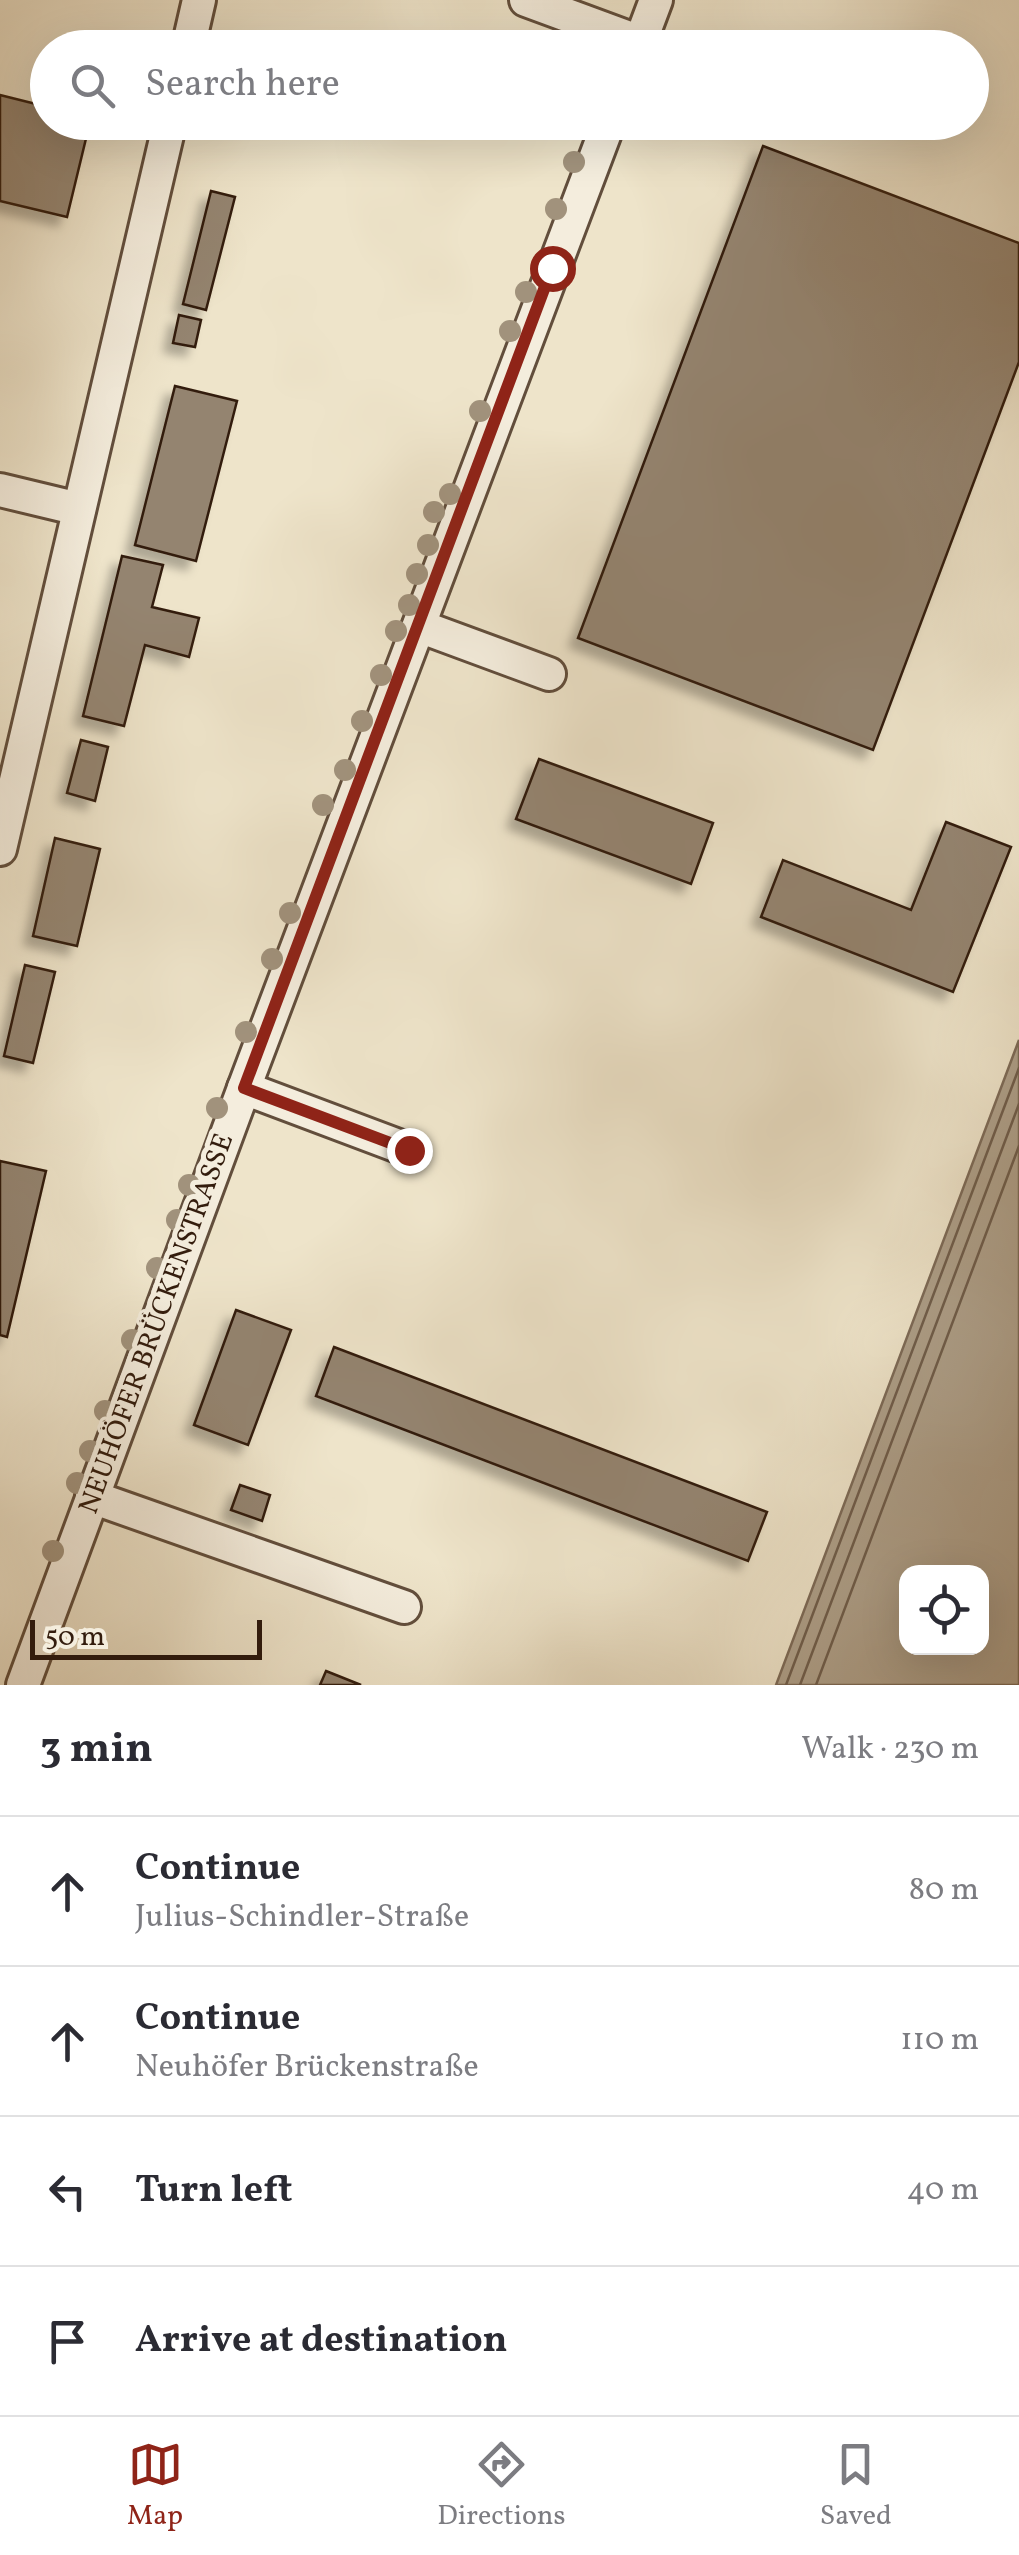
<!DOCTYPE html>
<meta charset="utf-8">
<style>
:root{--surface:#fff;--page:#f2f2f3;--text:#2b2b33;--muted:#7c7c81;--line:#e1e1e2;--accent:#8f2418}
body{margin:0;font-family:Vollkorn,serif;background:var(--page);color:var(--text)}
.controls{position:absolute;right:30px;bottom:30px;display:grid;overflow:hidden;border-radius:20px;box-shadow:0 10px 40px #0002}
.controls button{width:90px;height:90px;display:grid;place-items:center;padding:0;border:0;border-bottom:2px solid var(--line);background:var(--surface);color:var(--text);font:50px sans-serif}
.scale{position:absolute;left:30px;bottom:25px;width:232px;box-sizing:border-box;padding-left:10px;border:5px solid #331c0d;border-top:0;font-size:28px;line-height:35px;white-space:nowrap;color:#331c0d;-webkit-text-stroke:8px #f4eddd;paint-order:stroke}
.stop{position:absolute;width:30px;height:30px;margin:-22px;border:8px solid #8f2418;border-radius:50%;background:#fff}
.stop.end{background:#8f2418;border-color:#fff;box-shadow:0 2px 10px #0008}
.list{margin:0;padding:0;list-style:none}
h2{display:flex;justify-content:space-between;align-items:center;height:130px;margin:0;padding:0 40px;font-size:42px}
h2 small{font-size:32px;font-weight:400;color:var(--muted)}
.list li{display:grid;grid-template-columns:65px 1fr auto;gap:30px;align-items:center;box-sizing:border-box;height:150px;padding:0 40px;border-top:2px solid var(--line)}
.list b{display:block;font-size:38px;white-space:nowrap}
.list p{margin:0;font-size:32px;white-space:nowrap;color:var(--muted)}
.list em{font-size:32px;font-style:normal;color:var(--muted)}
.icon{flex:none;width:55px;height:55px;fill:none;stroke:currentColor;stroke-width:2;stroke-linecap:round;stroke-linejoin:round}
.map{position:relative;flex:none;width:1019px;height:1685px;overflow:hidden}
.search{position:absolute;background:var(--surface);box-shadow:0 10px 40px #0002;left:30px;right:30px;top:30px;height:110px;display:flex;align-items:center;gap:25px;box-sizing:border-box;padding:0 35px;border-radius:55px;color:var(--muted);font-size:38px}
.sheet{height:730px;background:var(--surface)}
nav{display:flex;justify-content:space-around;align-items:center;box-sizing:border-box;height:140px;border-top:2px solid var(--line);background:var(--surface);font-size:28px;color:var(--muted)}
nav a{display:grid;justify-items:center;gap:5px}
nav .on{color:var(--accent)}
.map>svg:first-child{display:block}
.water{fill:#aea08a;stroke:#7d6b58;stroke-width:2.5;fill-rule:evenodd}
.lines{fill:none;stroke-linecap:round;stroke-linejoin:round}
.shore{stroke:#705e4c;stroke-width:2.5}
.building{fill:#94846f;stroke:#331c0d;stroke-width:2.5;filter:url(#shadow)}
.minor-casing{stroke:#624e3c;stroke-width:38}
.minor{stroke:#f4eddd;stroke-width:32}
.tree{fill:#a1927c}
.route{stroke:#8f2418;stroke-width:12}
.labels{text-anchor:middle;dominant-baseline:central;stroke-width:10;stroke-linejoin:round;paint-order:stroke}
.street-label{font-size:28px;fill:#331c0d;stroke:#f4eddd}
</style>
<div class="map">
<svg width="1019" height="1685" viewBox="0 0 1019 1685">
<defs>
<filter id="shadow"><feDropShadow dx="-9" dy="9" stdDeviation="5" flood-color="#0004"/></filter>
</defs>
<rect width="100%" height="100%" fill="#eee4ca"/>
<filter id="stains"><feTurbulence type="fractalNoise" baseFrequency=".002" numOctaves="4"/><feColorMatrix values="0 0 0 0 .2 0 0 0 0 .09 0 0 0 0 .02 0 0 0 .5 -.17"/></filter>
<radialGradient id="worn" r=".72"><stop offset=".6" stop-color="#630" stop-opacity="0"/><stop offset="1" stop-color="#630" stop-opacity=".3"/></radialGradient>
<path class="water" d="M 1019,1040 L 1019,1685 L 776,1685 ZM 906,1572 L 982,1572 L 982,1648 L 906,1648 Z"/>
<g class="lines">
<g class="shore">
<polyline points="786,1685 1019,1068"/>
<polyline points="800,1685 1019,1104"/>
<polyline points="816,1685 1019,1146"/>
</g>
</g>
<g class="building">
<polygon points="0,95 48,107 48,122 90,122 67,217 0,201"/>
<polygon points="763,146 1019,243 1019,362 873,750 578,638"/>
<polygon points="211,191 235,197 206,310 183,304"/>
<polygon points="179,315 201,320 195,347 173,343"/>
<polygon points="175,386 237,401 196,561 135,545"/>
<polygon points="122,556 163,565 152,607 199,618 189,657 145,645 124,726 83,716"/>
<polygon points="81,740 108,747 95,801 67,793"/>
<polygon points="539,759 713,823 691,884 516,819"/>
<polygon points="946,822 1011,847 953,992 761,917 783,860 911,910"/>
<polygon points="55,838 100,849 77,946 33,936"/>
<polygon points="25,965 55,972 33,1063 4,1056"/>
<polygon points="0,1161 46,1171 7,1337 0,1335"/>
<polygon points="236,1310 291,1330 248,1445 194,1425"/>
<polygon points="334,1347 767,1512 748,1561 316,1396"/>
<polygon points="240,1485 270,1495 262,1521 231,1510"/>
<polygon points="326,1671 361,1685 320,1685"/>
</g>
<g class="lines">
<defs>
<g id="minor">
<polyline points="526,0 640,42"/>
<polyline points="188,48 199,0"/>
<polyline points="638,48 656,0"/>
<polyline points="0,490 79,509"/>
<polyline points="419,626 549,674"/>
<polyline points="0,849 170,122"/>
<polyline points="244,1088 409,1150"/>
<polyline points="92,1497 404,1607"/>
<polyline points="23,1685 244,1088 609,122"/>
</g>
</defs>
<use href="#minor" class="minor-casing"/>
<use href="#minor" class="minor"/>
</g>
<g class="tree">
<circle cx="574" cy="162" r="11"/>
<circle cx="556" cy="209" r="11"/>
<circle cx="526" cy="292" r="11"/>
<circle cx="510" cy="331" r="11"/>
<circle cx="480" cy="411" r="11"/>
<circle cx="450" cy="494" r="11"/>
<circle cx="434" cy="512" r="11"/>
<circle cx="428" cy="545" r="11"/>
<circle cx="417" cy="574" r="11"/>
<circle cx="409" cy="605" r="11"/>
<circle cx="396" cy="631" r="11"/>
<circle cx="381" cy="675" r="11"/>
<circle cx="362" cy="721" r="11"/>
<circle cx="345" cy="770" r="11"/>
<circle cx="323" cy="805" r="11"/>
<circle cx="290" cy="913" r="11"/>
<circle cx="272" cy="959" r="11"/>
<circle cx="246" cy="1032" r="11"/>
<circle cx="217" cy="1108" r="11"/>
<circle cx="189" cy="1185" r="11"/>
<circle cx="177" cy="1220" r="11"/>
<circle cx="157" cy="1268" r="11"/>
<circle cx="132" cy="1340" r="11"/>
<circle cx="105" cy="1411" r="11"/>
<circle cx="90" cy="1451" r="11"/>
<circle cx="77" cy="1483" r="11"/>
<circle cx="53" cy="1551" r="11"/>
</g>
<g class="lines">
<polyline class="route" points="409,1150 244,1088 552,268"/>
</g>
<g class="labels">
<g class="street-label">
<text transform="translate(157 1324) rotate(-70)">NEUHÖFER BRÜCKENSTRASSE</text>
</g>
</g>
<rect width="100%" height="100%" filter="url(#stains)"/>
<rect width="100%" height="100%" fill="url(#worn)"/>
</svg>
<div class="controls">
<button><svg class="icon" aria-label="locate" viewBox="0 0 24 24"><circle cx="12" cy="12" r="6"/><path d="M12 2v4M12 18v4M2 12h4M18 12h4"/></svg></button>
</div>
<div class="scale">50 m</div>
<div class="stop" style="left:552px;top:268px"></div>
<div class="stop end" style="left:409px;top:1150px"></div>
<div class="search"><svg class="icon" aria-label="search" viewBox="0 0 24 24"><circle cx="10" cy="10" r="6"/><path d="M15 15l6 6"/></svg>Search here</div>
</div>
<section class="sheet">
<h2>3 min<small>Walk · 230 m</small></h2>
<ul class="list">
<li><svg class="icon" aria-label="ahead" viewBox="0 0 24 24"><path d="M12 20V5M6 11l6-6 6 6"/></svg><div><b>Continue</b><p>Julius-Schindler-Straße</p></div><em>80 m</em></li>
<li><svg class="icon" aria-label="ahead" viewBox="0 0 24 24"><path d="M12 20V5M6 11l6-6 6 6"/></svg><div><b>Continue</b><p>Neuhöfer Brückenstraße</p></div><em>110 m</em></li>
<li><svg class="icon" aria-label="left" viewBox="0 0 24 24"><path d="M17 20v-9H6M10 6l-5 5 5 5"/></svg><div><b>Turn left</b></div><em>40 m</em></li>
<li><svg class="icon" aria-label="arrive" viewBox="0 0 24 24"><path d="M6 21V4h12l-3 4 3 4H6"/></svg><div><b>Arrive at destination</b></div></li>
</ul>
</section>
<nav>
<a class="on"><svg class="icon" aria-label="map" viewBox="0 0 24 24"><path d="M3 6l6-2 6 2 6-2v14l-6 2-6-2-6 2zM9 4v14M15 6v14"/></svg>Map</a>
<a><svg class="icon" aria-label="directions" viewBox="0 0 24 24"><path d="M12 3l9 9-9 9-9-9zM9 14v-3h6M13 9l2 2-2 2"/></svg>Directions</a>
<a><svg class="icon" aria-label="saved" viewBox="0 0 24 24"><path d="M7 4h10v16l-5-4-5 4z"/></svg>Saved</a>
</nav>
